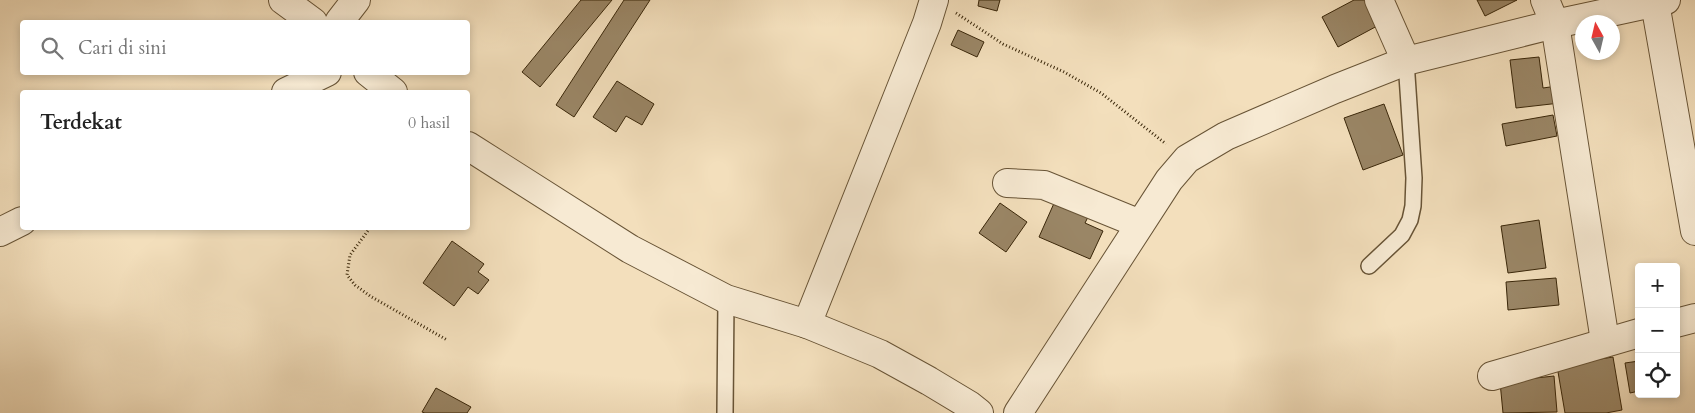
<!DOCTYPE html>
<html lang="id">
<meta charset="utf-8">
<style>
:root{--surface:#fff;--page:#f2f2f2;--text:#222;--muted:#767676;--line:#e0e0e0}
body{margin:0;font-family:Cardo,serif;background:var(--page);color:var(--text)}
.controls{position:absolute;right:15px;bottom:15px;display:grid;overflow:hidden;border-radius:5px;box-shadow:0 2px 8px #0003}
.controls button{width:45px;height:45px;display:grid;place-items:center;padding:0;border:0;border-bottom:1px solid var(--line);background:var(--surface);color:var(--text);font:25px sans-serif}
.compass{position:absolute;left:1575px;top:15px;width:45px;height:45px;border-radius:50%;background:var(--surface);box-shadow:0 2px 8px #0003;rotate:352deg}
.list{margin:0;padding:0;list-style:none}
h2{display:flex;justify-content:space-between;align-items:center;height:65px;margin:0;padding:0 20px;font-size:21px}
h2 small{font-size:16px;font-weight:400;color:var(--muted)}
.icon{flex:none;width:28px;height:28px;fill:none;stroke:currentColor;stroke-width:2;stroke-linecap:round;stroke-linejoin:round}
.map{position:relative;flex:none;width:1695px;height:413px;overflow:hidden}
.search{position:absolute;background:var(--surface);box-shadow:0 2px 8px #0003;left:20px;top:20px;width:450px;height:55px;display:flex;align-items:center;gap:12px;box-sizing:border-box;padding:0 18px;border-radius:5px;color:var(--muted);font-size:19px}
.panel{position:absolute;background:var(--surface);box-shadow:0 2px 8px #0003;left:20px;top:90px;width:450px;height:140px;border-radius:5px}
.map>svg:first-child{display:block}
.building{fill:#9a8666;stroke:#392609}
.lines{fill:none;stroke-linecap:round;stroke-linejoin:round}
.lane-casing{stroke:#685436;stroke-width:18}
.street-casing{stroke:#685436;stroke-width:30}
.path{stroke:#392609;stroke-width:3;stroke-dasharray:1 2.5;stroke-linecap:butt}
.lane{stroke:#f7ead3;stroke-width:15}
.street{stroke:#f7ead3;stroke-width:28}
</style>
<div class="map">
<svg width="1695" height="413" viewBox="0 0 1695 413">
<rect width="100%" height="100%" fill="#f3dfbc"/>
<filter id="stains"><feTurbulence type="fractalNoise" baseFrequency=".004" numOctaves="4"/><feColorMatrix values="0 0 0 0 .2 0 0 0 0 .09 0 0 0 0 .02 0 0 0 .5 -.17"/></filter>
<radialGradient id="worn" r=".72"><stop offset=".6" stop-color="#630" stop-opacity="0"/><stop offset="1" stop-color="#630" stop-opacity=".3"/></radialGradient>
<g class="building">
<polygon points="581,0 612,0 540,87 522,72"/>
<polygon points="624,0 650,0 574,117 556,105"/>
<polygon points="979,0 1000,0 997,11 978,6"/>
<polygon points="1354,0 1366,0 1379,25 1338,47 1322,17"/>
<polygon points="1477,0 1517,0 1485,16"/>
<polygon points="958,30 984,42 977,57 951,45"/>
<polygon points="1539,57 1543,88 1557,86 1560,103 1516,108 1510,60"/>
<polygon points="617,81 654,104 642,125 626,116 616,132 593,117"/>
<polygon points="1384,104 1403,155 1363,170 1344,118"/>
<polygon points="1553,115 1557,136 1506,146 1502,124"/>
<polygon points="1055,201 1091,211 1085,223 1103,231 1090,259 1039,237"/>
<polygon points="1000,203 1027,222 1006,252 979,233"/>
<polygon points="1539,220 1546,268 1508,273 1501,226"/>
<polygon points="452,241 484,264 478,272 489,280 478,294 468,287 454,306 423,283"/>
<polygon points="1556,278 1559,305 1508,310 1506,282"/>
<polygon points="1613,357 1622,410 1606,413 1565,413 1557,366"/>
<polygon points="1639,361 1639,391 1630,393 1625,363"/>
<polygon points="1554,376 1557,412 1503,413 1500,382"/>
<polygon points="436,388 471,407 467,413 425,413 422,412"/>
</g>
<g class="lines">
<defs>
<g id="lane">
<polyline points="1369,266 1402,235 1410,220 1413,206 1414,178 1406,61"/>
<polyline points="725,413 726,299"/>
</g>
<g id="street">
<polyline points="283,0 313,22"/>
<polyline points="1379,0 1406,61"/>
<polyline points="1545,0 1555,24 1605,341"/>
<polyline points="1655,3 1695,231"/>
<polyline points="339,22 356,0"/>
<polyline points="368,72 393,92"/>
<polyline points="286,92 327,72"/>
<polyline points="468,146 630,249 726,299 807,324 880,354 929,381 969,405 979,413"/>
<polyline points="1007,183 1044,185 1140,224"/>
<polyline points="0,232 22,221"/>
<polyline points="1676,323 1695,318"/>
<polyline points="807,324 927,23 934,0"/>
<polyline points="1492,376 1639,333"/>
<polyline points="1018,413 1169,180 1187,159 1226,136 1335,89 1406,61 1555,24 1666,0"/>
</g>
</defs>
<use href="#lane" class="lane-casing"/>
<use href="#street" class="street-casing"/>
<g class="path">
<polyline points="956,13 1003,44 1064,72 1101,93 1166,144"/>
<polyline points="370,228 350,255 347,275 355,285 370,296 447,340"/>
</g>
<use href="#lane" class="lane"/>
<use href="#street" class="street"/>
</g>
<rect width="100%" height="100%" filter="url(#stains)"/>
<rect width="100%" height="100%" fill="url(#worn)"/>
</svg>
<div class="controls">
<button>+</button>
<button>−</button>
<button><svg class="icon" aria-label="locate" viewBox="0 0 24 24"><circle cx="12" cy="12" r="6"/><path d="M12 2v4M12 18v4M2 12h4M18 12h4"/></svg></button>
</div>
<svg class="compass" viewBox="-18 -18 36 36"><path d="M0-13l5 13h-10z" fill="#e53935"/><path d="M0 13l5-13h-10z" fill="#767676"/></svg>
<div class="search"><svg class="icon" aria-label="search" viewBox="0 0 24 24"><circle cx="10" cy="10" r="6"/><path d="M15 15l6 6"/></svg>Cari di sini</div>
<section class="panel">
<h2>Terdekat<small>0 hasil</small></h2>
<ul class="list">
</ul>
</section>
</div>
